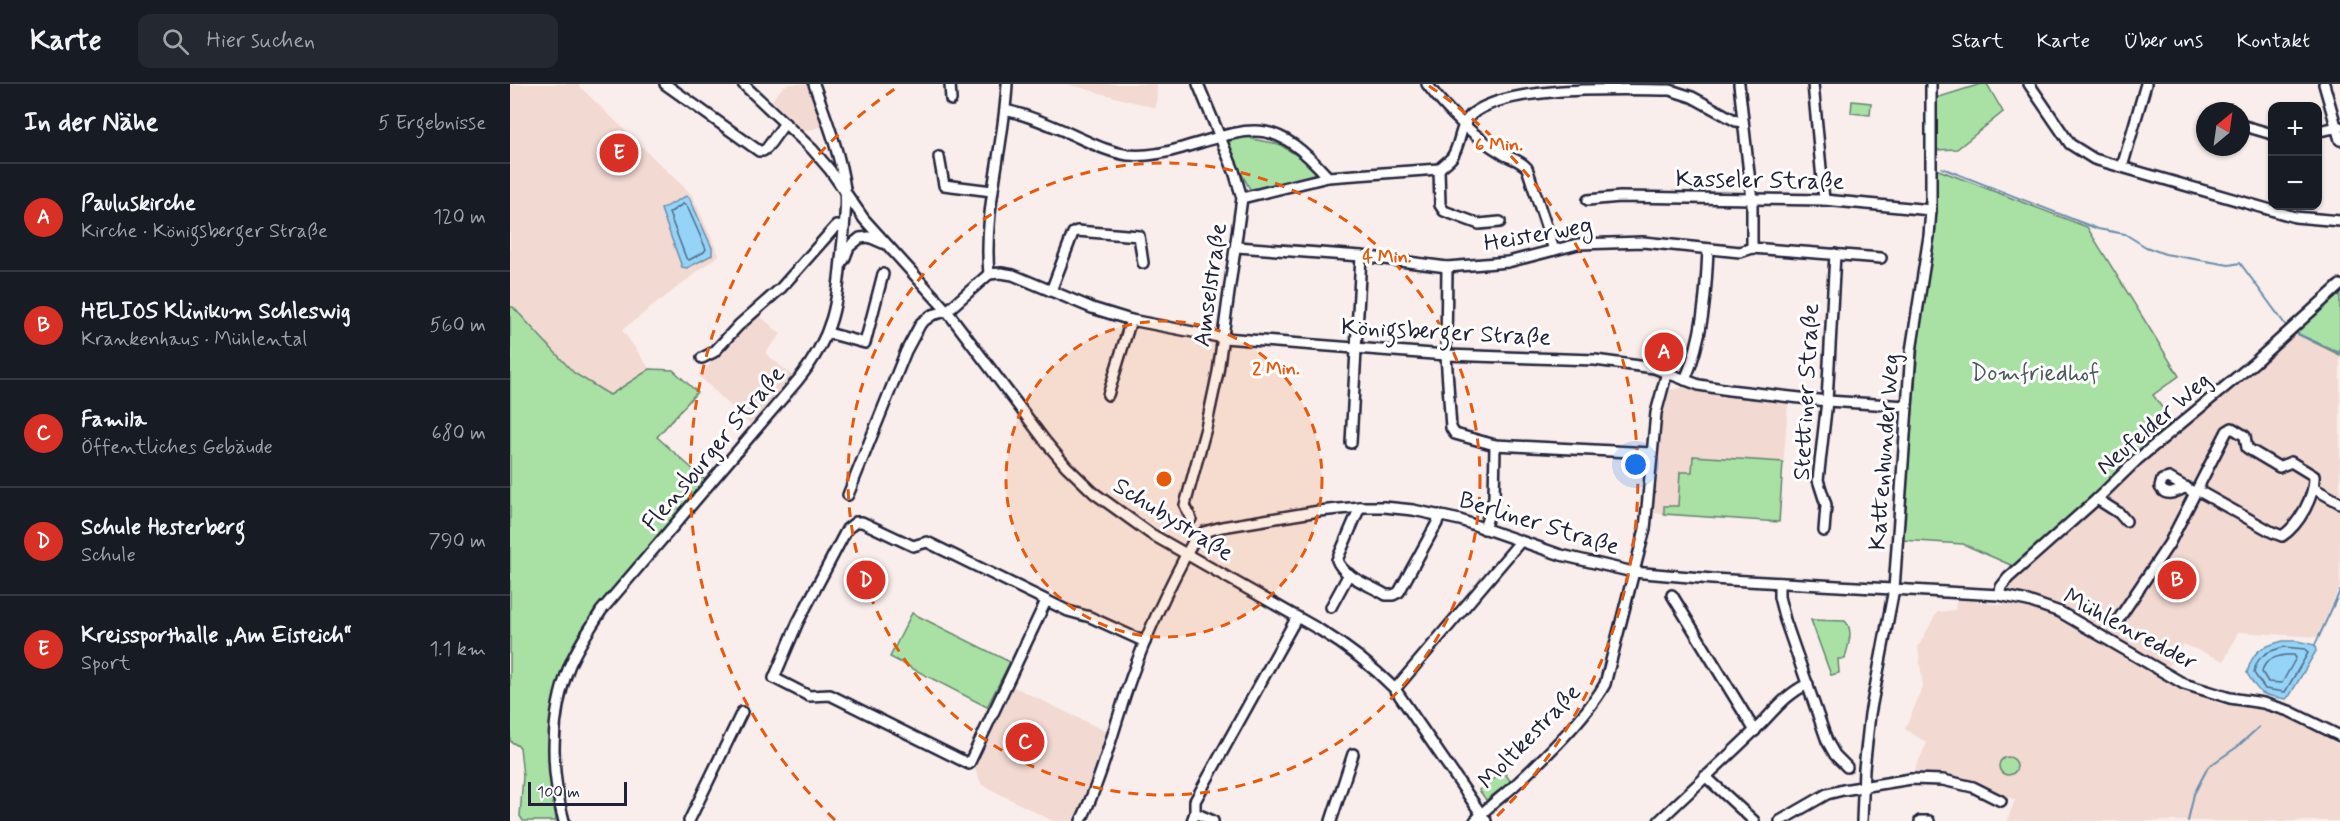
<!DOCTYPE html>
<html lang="de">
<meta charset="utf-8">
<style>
:root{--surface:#171b24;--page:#242831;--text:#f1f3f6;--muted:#9ea1a6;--line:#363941;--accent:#d93025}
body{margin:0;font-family:Mynerve,sans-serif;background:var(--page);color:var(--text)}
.controls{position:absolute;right:18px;top:18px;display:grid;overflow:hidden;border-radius:12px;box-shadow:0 2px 4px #0004}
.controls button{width:54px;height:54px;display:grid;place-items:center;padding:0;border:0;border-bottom:2px solid var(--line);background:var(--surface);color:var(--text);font:30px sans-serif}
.compass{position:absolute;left:1686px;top:18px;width:54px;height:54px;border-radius:50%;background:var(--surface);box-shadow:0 2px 4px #0004;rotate:29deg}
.scale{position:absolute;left:18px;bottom:15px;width:99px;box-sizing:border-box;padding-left:6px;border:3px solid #22223b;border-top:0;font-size:16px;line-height:21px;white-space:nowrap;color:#22223b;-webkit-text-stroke:4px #fff;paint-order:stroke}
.you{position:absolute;left:1126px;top:381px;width:21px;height:21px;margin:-15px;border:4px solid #fff;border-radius:50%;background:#1a73e8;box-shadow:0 0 0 9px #1a73e833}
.badge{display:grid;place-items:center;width:39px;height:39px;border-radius:50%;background:var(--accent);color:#fff;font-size:20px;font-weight:700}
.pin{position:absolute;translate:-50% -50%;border:3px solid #fff;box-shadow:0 2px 6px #0006}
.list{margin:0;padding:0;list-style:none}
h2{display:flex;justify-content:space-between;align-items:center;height:78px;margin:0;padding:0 24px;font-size:26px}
h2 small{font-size:20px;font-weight:400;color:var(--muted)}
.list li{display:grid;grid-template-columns:39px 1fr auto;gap:18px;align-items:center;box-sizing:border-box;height:108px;padding:0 24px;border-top:2px solid var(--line)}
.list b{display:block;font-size:22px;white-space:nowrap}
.list p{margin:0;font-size:20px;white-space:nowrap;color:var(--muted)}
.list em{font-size:20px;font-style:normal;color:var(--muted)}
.icon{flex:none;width:33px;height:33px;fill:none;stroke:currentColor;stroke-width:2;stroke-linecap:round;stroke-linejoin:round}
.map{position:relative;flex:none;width:1830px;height:737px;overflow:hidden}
header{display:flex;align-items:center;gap:36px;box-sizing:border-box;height:84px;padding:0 30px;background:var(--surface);border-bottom:2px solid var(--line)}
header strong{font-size:28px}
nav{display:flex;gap:33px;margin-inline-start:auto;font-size:21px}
.search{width:420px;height:54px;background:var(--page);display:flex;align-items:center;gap:15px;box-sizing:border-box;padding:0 21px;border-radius:12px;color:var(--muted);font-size:22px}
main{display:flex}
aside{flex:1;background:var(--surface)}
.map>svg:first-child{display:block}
.built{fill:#f2d9d2}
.green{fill:#a9e1a5;stroke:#668270;stroke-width:1.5}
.water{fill:#96d4f7;stroke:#688dac;stroke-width:1.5}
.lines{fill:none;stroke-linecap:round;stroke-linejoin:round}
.shore{stroke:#506986;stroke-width:1.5}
.stream{stroke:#688dac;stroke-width:2}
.minor-casing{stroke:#22223b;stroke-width:14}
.minor{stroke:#fff;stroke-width:9}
.ring{fill:none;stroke:#e8590c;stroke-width:3;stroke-dasharray:10 8}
.labels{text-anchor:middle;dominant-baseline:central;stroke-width:6;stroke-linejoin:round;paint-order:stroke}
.street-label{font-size:24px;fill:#22223b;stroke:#fff}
.park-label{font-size:24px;fill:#4a5b5b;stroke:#fff}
.centre{fill:#e8590c;stroke:#fff;stroke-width:3}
.ring-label{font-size:18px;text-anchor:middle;font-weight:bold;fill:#e8590c;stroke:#fff;stroke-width:6;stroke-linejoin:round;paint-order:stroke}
</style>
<header>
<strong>Karte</strong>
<div class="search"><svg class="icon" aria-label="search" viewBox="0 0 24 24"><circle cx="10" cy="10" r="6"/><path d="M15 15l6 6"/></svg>Hier suchen</div>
<nav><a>Start</a><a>Karte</a><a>Über uns</a><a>Kontakt</a></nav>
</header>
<main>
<aside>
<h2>In der Nähe<small>5 Ergebnisse</small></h2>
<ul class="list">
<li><span class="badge">A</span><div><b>Pauluskirche</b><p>Kirche · Königsberger Straße</p></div><em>120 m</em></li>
<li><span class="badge">B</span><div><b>HELIOS Klinikum Schleswig</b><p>Krankenhaus · Mühlental</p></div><em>560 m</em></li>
<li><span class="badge">C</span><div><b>Famila</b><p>Öffentliches Gebäude</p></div><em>680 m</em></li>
<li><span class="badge">D</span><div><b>Schule Hesterberg</b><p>Schule</p></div><em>790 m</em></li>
<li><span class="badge">E</span><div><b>Kreissporthalle „Am Eisteich“</b><p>Sport</p></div><em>1.1 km</em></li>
</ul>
</aside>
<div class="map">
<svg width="1830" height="737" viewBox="0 0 1830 737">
<rect width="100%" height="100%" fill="#f9eeeb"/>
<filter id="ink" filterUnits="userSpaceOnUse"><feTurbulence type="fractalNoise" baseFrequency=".0167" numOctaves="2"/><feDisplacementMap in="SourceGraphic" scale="12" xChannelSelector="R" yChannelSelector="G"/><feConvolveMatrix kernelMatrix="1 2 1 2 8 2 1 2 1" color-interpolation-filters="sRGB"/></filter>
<g filter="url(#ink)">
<g class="built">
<polygon points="0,0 67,0 182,111 209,171 112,246 140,285 100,312 64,289 3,223 0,223"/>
<polygon points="281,0 298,0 312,42 293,48 262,16 274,2"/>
<polygon points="558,0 647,0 646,24 586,8"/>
<polygon points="246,229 271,250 255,269 283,292 240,340 189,292"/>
<polygon points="1785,249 1830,271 1830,502 1807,553 1728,548 1714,577 1673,560 1651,595 1710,620 1753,626 1781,633 1808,646 1830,662 1830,737 1497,737 1505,716 1465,699 1433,691 1403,689 1417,659 1395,645 1413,603 1408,563 1427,528 1445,526 1447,515 1493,521 1497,505 1508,491 1631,377 1669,349"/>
<polygon points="1183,302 1239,315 1278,319 1269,438 1141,429 1145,358 1160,306"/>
<polygon points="502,602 597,648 578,705 563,737 543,737 472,701 465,685"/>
</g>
<g class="green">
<polygon points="1471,0 1477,0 1493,28 1447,65 1426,66 1426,14"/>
<polygon points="1342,17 1361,19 1360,31 1341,29"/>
<polygon points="739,50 742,55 769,60 789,73 794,71 809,89 807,92 745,106 740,105 715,59 717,54"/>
<polygon points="1426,85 1577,143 1669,292 1643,311 1663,339 1621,372 1581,414 1503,482 1453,460 1392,456 1412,216 1426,136"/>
<polygon points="1830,207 1830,271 1785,249"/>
<path d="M 0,223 L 3,223 L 64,289 L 100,311 L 140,285 L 163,286 L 187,308 L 147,353 L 196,397 C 172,425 148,453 124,481 C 96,515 63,552 49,596 C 35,642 39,690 46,737 L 13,737 L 10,732 L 13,692 L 10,663 L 0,657 Z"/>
<polygon points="1183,372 1273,378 1269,438 1154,430 1154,422 1168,422 1170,388 1182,388"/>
<polygon points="402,529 500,578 477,623 380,573"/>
<path d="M 1301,536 L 1335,537 C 1345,547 1337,563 1335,575 L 1328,575 L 1329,589 L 1321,591 Z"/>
<circle cx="1498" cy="682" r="9"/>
<polygon points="994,688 1001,698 976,716 969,706"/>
</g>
<g class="water">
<polygon points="176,112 179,113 202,164 202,171 177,184 172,183 151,125"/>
<path d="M 1773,557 L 1787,557 L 1805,561 L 1806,567 L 1780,611 L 1776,615 C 1752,611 1749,611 1737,589 C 1743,566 1751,563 1773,557 Z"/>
</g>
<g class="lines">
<g class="shore">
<polygon points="173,120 177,122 196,165 194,168 179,176 176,174 159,129"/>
<path d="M 1774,563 L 1795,565 L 1798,569 L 1775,608 L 1755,605 L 1744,589 C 1746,571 1759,567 1774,563 Z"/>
<path d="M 1775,571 L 1784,571 L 1786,574 L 1772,599 L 1758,598 L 1752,588 C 1754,576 1764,573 1775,571 Z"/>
</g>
<g class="stream">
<polyline points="1432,84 1588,145 1615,150 1636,163 1655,170 1719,181 1730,179 1777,243"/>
<polyline points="1788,250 1830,269"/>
<polyline points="1805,561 1830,507"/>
<polyline points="1678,737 1684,710 1698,683 1727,663 1749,643"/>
</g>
<defs>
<g id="minor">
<polyline points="155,0 249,67 253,67 257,64 275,39"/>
<path d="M 233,0 L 302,65 L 320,86 L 354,135 L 437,227 L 535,357 L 556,382 L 584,409 L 641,450 L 810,546 C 838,563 862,582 885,605 L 976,737"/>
<polyline points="440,0 441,16"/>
<path d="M 917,0 C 938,28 963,52 993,70 C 1002,75 1010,76 1017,84 L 1044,166"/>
<polyline points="1229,0 1242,116 1242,164"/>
<polyline points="1303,0 1314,116"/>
<polyline points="1519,0 1560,60 1584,75 1785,133 1830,137"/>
<polyline points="1814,0 1830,56"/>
<path d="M 495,26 C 518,31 541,41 563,51 C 581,59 598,68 618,71 C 637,73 655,69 672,64 C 745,42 763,32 818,93"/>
<polyline points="1731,41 1762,50"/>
<polyline points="1808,47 1830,43"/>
<polyline points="429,73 434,101 482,107"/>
<polyline points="1612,83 1636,0"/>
<polyline points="929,85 930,121 934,127 969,140 990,138"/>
<path d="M 732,114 L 818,93 L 929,85 C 933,81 939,77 942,73 C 951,60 949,42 961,31 C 996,0 1114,6 1160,6 L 1182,13 L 1226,37 L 1233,38"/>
<polyline points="1078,116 1110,113 1314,116 1421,126"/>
<polyline points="727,163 851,172 937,183 998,178 1068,160 1133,158 1230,168 1242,164 1371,174"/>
<polyline points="334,176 339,163 350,154 359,153 373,159"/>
<polyline points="937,183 936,271 941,344 945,350 985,361 1141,369"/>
<polyline points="479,190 491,189 503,191 582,224 621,236 714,254 936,271 1085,276 1144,284 1189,301 1219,306 1317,317 1397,322"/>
<path d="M 479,190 C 473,126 494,64 497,0"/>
<polyline points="541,207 563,149 567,147 629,152 633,179"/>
<polyline points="318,249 355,259 373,190"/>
<polyline points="192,274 204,268 229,241 271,204 326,142 334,143"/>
<path d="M 1175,296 C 1193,254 1196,211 1198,165"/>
<polyline points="598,311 621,236"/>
<polyline points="841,359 851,172"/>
<path d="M 1676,403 C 1666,408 1656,414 1650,403 L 1652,396 L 1659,394 L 1685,409"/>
<polyline points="1805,405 1830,419"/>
<polyline points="338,411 396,267 411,239 422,231 437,227 479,190"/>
<polyline points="1587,415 1609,429 1616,437"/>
<path d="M 850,423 L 827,476 C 833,493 862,502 876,511 L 883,511 L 889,508 L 927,439 L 929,431"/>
<polyline points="681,435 675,421 696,344 708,288 732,114 724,87 688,0"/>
<polyline points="974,445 984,414 985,361"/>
<polyline points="1314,447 1316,421 1308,396 1317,317 1325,170"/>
<polyline points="1269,499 1269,513 1275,536 1317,657 1325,671 1337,683"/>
<polyline points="1162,511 1245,647"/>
<polyline points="1489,511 1491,503 1498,494 1587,415 1628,375 1745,278 1830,201"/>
<polyline points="536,517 459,680 320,611 299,612 264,594 288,538 337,445 346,438 352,438 403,462 417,458 558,527 580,533 635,558"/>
<polyline points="821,523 839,490"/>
<path d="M 1606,539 L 1659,460 L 1717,347 L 1722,344 L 1735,352 L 1737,364 L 1769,383 L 1781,378 L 1804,392 C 1805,412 1789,441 1772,452 L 1762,448 L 1687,406"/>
<polyline points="885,605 1010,458"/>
<polyline points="1195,692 1244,737"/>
<polyline points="685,729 703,737"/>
<path d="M 54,737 C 40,688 40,631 59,583 C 67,563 80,545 91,527 L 288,296 C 324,251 327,220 332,165 C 334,146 337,124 335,105 C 330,69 316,34 304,0"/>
<polyline points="179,737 232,628"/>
<path d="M 571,737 C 593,691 604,642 621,594 C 638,546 660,500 684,456 L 694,448 L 712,443 L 809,427 L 850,423 L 874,423 L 903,426 L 950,436 L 1051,471 L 1123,488 L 1202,495 L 1489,511 L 1518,517 L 1550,528 L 1674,600 L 1720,614 L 1753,619 L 1779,627 L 1830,652"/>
<polyline points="682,737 685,729 685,717 787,533"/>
<polyline points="821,737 843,670"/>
<path d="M 965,737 C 976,724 990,714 1003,703 C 1032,676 1076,634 1095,600 L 1135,445 L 1146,329 L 1157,288"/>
<path d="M 1149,737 C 1180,707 1212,678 1243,648 C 1261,631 1275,610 1298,600"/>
<polyline points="1270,737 1317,710 1333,706 1401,695 1433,696 1463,703 1491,717"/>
<polyline points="1352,737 1354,685 1360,630 1384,505 1401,267 1419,152 1421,126 1421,0"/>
<polyline points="1410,737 1419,737"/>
</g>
</defs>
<use href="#minor" class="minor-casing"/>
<use href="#minor" class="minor"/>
</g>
</g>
<circle cx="654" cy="395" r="158" fill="#e8590c" fill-opacity=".12"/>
<g class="ring">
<circle cx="654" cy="395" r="158"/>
<circle cx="654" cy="395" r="316"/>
<path d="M325 736A474 474 0 0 1 389 2M919 2A474 474 0 0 1 983 736"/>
</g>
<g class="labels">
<g class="street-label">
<text transform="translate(1250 97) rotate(1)">Kasseler Straße</text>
<text transform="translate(1028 151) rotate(-10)">Heisterweg</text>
<text transform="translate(701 201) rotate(-82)">Amselstraße</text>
<text transform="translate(936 249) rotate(3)">Königsberger Straße</text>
<text transform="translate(1297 308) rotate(-87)">Stettiner Straße</text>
<text transform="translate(1644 340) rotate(-41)">Neufelder Weg</text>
<text transform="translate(204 365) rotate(-50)">Flensburger Straße</text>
<text transform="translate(1375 368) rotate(-86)">Kattenhunder Weg</text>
<text transform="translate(663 436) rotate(32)">Schubystraße</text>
<text transform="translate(1029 440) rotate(17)">Berliner Straße</text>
<text transform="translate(1620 546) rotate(28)">Mühlenredder</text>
<text transform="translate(1020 653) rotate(-46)">Moltkestraße</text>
</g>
<g class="park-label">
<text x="1525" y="289">Domfriedhof</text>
</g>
</g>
<circle cx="654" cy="395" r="9" class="centre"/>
<g class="ring-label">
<text x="989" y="66">6 Min.</text>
<text x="877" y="178">4 Min.</text>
<text x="766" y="290">2 Min.</text>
</g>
</svg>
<div class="controls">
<button>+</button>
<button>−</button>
</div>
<svg class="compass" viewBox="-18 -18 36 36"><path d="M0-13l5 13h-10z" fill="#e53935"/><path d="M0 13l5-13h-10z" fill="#9ea1a6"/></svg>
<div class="scale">100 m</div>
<div class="you"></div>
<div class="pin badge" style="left:1154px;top:268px">A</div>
<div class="pin badge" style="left:1667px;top:496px">B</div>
<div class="pin badge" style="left:515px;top:658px">C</div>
<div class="pin badge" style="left:356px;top:496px">D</div>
<div class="pin badge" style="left:109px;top:69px">E</div>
</div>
</main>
